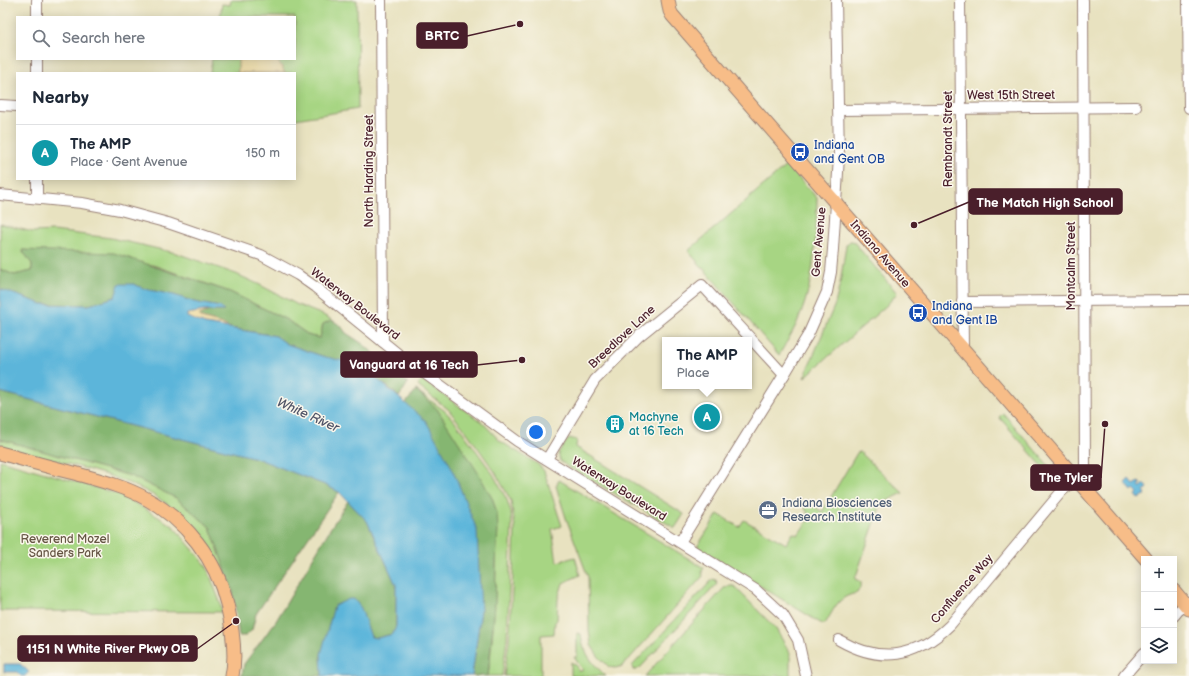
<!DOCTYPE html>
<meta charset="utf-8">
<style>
:root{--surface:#fff;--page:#f6f6f7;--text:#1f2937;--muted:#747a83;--line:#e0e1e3;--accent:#1f6fb2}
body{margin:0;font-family:"Balsamiq Sans",sans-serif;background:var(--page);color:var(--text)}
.controls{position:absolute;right:12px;bottom:12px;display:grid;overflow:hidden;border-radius:0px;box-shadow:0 2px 10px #0003}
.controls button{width:36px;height:36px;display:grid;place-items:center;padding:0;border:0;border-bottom:1px solid var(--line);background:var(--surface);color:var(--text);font:20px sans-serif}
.you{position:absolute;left:536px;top:432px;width:14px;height:14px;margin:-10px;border:3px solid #fff;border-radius:50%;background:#1a73e8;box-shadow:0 0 0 6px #1a73e833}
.badge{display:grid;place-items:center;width:26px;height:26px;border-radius:50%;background:var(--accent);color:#fff;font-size:13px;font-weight:700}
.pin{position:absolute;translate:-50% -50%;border:2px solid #fff;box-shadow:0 1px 4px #0006}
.popup{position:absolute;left:662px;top:337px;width:90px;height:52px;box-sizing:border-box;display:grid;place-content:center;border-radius:0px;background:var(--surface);filter:drop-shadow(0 1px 3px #0005);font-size:13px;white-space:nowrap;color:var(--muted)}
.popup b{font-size:15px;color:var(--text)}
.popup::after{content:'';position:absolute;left:50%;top:100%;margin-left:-8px;border:8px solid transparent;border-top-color:var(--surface)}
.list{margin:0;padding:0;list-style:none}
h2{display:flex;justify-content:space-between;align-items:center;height:52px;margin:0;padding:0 16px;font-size:17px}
h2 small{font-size:13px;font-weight:400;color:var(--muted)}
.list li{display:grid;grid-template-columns:26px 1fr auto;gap:12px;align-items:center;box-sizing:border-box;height:56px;padding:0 16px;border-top:1px solid var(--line)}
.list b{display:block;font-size:15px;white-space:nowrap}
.list p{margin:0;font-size:13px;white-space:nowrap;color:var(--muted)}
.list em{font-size:13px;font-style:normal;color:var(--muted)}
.icon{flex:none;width:22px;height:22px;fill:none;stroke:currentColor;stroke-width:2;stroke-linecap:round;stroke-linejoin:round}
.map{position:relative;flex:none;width:1189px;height:676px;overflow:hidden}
.search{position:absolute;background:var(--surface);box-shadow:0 2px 10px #0003;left:16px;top:16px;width:280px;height:44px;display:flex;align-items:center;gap:10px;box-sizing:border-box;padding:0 14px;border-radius:0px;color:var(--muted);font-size:15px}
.panel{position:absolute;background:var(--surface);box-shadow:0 2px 10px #0003;left:16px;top:72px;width:280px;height:108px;border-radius:0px}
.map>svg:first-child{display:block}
.green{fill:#a7d583;stroke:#787a57}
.forest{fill:#85b671;stroke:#686a4e}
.sand{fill:#eeda9e;stroke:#9c7c64}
.water{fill:#5cb5da;stroke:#536a82}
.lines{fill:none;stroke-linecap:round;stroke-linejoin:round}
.minor-casing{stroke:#998076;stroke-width:12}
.major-casing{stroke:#998076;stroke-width:15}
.minor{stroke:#fff;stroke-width:10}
.major{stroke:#f7bd88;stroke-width:13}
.labels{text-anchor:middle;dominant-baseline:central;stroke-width:3;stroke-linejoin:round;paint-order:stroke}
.street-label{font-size:12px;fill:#4a1f2b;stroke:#fbf7ec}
.transit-label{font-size:12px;fill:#164399;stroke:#fbf7ec;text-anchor:start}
.culture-label{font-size:12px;fill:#0d838f;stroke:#fbf7ec;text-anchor:start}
.service-label{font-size:12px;fill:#4e5e75;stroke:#fbf7ec;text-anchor:start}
.park-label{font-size:12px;fill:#665645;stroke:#fbf7ec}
.water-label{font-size:13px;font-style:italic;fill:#505468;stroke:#fbf7ec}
.leader{fill:none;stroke:#4a1f2b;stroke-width:1.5}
.callout-dot{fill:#4a1f2b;stroke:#fbf7ec;stroke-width:1.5}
.callout{fill:#4a1f2b;stroke:#4a1f2b;stroke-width:1.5}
.callout-label{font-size:13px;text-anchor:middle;font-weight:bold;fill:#fff}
</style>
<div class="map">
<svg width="1189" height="676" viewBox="0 0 1189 676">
<rect width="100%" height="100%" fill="#fbf7ec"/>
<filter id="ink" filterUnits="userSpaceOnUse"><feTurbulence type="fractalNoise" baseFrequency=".025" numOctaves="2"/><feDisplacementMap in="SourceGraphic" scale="8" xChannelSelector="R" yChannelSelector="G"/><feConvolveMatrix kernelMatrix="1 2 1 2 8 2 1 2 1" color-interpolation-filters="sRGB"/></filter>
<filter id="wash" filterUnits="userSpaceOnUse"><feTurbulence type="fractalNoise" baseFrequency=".012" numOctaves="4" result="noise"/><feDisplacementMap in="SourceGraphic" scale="16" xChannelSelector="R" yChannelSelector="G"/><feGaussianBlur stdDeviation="0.9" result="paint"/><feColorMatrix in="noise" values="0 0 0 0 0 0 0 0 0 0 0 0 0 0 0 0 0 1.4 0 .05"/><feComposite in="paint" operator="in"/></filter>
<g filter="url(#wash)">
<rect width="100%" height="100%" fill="#e8e2c0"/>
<g class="green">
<polygon points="231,0 357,0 358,109 295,119 295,73 210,73 212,59 295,59 295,17 220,17 222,4 230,5"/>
<path d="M 787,165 L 817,198 C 816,241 815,285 796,325 C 791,335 785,345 779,355 L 688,251 Z"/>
<polygon points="0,224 33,232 53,231 111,238 176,253 236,274 258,284 298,305 323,315 332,320 323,324 320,338 310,336 287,320 230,292 153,265 23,250 32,264 32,271 14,275 0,269"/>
<polygon points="850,241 853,241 897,293 887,305 804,378 835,304 840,284 846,245"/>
<polygon points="421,381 424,381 483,423 500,441 539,465 544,471 562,526 552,529 557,562 575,557 580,575 563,583 558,599 557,620 555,622 554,634 541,635 541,676 504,676 509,641 514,556 515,527 511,501 495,472 466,431 448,409 419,387 418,385"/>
<path d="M 416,390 L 445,411 L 457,424 L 493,474 L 507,500 L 511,512 L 512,525 L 511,548 L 507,639 L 502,676 L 488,676 C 493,639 495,603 496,566 C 496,541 501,525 493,500 L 437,409 Z"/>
<polygon points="1003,413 1054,472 1056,482 999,417"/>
<polygon points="569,438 577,440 576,447 684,514 675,528 568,467 560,461 558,453"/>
<path d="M 0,439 L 131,476 L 176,498 L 210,527 L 233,591 L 234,602 L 233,603 C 229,590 226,575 219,563 C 206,540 188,519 167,504 C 138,483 102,473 68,464 C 45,458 23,452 0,446 Z"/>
<path d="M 860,452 L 903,493 L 881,504 L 855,579 L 861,582 L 861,586 L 857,593 C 837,597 835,608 825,624 L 822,624 L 697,547 L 718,514 L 739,527 L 744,520 L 786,544 L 793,533 L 798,535 L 808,520 L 805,518 L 808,513 L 803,506 L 807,500 L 822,512 L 857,453 Z"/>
<polygon points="0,460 122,495 173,526 206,565 220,602 222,612 0,611"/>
<polygon points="559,480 704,568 702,571 703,576 623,666 615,668 609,667 598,656 591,645 589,630 588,577 566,518 556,486"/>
<polygon points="713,579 716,580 717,584 641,667 636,670 633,670 632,666"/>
<polygon points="730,586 734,586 776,629 790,653 790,676 645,676 724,588"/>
<path d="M 577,633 L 581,634 C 583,653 592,663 606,676 L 571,676 L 571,662 L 577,666 L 579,672 L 583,670 L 574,657 L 577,657 Z"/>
</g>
<g class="forest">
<polygon points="22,250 114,253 230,292 287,320 310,336 320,338 323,324 332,320 341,326 346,333 363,344 408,383 399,397 387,386 322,356 287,344 276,336 230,328 222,324 201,318 199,315 209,311 224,311 220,307 194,302 174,295 145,289 134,284 115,297 89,305 42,304 0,289 0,269 14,275 32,271 32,264"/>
<polygon points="416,390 437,409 477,471 493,500 497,514 498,528 496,564 495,605 488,676 472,676 481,610 406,403"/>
<polygon points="0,392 256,458 325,485 339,492 256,614 252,630 246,636 239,636 233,591 210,527 176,498 131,476 0,439"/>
<polygon points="348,501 367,521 396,585 396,627 393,634 377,638 370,637 367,627 321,654 322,676 242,676 244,664 276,621 330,529"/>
</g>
<g class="sand">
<polygon points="238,59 276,59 282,67 285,73 238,73"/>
<polygon points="204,311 209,311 199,315 201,318 222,324 230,328 205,324 187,317 187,314"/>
</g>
<g class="water">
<polygon points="119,284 134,284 145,289 174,295 194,302 220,307 224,311 204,311 187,314 187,317 205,324 276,336 287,344 322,356 361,365 426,421 452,468 477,530 481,610 472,676 322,676 321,654 334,606 349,599 354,599 361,608 371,637 377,638 393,634 396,626 396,585 367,521 339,492 325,485 256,458 0,392 0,289 42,304 89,305 115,297"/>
<polygon points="1129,479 1134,485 1139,482 1141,484 1139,486 1141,487 1145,484 1148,488 1144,492 1146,494 1139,499 1136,495 1138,493 1134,489 1132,491 1125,483"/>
<polygon points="4,664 20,664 29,672 25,676 21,676 17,672 4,672"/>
</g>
</g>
<g filter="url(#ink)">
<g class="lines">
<defs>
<g id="minor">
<polyline points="37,0 37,17"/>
<polyline points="381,0 383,342"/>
<polyline points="960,0 963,350"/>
<polyline points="1188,0 1189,108"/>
<polyline points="37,59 37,73"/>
<polyline points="0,105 17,106"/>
<polyline points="839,110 1136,107"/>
<polyline points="0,195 82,203 120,210 168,223 261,255 298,275 315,287 398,354 517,441 756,590 783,615 798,640 806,676"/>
<polyline points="37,198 37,179"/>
<polyline points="962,302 1189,300"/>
<polyline points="547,459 595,380 639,336 702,285 784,375"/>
<polyline points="680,542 784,375 808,335 827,292 831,272 833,249 839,157 836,0"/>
<polyline points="1174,616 1178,611 1189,602"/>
<path d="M 839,640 C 881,664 916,658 950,625 L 1062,491 L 1082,474 L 1085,469 L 1083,0"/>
<polyline points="1124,676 1144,653"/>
</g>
<g id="major">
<polyline points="668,0 670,11 672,15 1146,559"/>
<path d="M 0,453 C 25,460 49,467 74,473 C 98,480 123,486 145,498 C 186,520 216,559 227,604 C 232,626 237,653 232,676"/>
<polyline points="1174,591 1189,609"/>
</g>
</defs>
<use href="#minor" class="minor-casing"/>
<use href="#major" class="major-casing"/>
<use href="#minor" class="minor"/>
<use href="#major" class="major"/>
</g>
</g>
<defs>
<symbol id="bus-disc" viewBox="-11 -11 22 22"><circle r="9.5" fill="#1a4fb4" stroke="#fbf7ec"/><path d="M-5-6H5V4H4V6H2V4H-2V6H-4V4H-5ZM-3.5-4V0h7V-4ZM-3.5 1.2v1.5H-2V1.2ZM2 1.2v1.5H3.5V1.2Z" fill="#fff"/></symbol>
<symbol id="building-disc" viewBox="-11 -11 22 22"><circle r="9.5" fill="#0f9aa8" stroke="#fbf7ec"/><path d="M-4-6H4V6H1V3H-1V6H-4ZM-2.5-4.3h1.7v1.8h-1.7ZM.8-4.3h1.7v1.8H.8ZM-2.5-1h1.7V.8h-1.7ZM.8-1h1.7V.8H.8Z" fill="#fff"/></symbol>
<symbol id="office-disc" viewBox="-11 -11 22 22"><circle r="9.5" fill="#5c6f8a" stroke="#fbf7ec"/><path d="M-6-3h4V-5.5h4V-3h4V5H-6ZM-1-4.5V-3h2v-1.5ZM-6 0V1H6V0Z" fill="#fff"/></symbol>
</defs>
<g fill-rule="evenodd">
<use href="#bus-disc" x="789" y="141" width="22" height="22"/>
<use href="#bus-disc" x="907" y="302" width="22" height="22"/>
<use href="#building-disc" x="604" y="413" width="22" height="22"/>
<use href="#office-disc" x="757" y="499" width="22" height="22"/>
</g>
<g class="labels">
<g class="street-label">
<text x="1011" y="95">West 15th Street</text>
<text transform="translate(948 139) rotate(-90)">Rembrandt Street</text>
<text transform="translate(369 171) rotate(-90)">North Harding Street</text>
<text transform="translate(819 242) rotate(-85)">Gent Avenue</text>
<text transform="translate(880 254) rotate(49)">Indiana Avenue</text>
<text transform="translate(1071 266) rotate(-90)">Montcalm Street</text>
<text transform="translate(355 304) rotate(38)">Waterway Boulevard</text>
<text transform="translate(622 337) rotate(-43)">Breedlove Lane</text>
<text transform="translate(619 489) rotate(32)">Waterway Boulevard</text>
<text transform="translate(962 589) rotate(-49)">Confluence Way</text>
</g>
<g class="transit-label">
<text x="814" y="145">Indiana<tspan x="814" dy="14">and Gent OB</tspan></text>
<text x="932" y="306">Indiana<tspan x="932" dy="14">and Gent IB</tspan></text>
</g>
<g class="culture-label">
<text x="629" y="417">Machyne<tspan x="629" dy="14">at 16 Tech</tspan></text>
</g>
<g class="service-label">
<text x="782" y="503">Indiana Biosciences<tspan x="782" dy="14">Research Institute</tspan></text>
</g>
<g class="park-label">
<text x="65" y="539">Reverend Mozel<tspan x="65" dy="14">Sanders Park</tspan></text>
</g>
<g class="water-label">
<text transform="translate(308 415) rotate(24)">White River</text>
</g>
</g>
<path class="leader" d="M520 24L467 36M914 225L969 202M522 360L477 365M1105 424L1101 478M236 621L197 649"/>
<g class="callout-dot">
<circle cx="520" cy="24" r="4"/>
<circle cx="914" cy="225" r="4"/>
<circle cx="522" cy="360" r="4"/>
<circle cx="1105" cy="424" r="4"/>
<circle cx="236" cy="621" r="4"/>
</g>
<g class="callout">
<rect x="417" y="23" width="50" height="25" rx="4"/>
<rect x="969" y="189" width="153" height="25" rx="4"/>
<rect x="341" y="352" width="136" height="25" rx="4"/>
<rect x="1031" y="465" width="70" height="25" rx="4"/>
<rect x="18" y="636" width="179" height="25" rx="4"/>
</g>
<g class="callout-label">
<text x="442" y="40">BRTC</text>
<text x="1045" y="207">The Match High School</text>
<text x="409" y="369">Vanguard at 16 Tech</text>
<text x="1066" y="482">The Tyler</text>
<text x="108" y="653">1151 N White River Pkwy OB</text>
</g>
</svg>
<div class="controls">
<button>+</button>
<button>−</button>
<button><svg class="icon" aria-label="layers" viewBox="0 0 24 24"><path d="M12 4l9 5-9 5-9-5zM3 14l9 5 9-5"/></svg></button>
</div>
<div class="you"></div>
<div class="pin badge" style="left:707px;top:417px;background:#0f9aa8">A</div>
<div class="popup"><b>The AMP</b>Place</div>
<div class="search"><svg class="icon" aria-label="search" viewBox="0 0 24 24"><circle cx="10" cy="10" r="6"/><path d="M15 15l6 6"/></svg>Search here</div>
<section class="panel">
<h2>Nearby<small></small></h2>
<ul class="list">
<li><span class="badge" style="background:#0f9aa8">A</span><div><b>The AMP</b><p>Place · Gent Avenue</p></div><em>150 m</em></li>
</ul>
</section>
</div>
